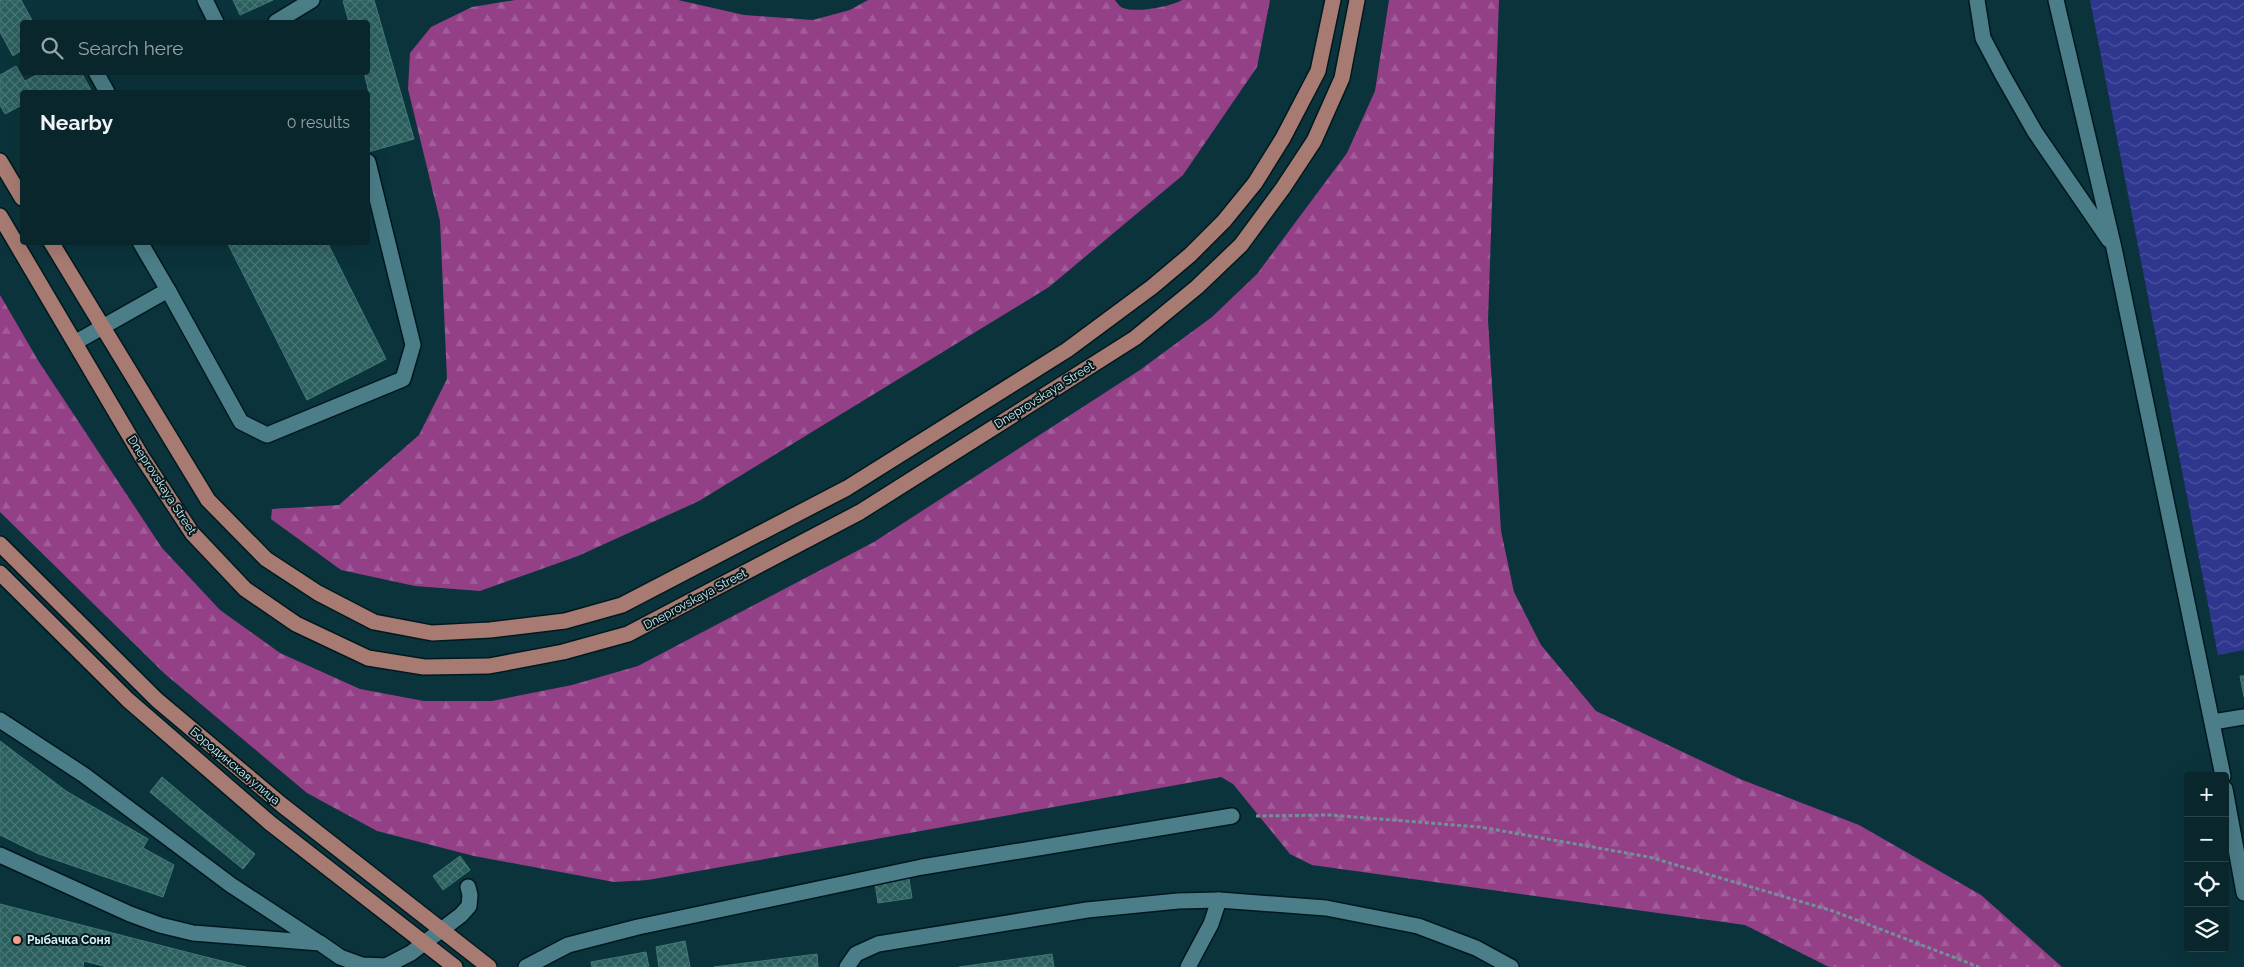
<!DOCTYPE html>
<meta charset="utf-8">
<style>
:root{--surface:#08262c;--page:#163238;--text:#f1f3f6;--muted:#98a5a9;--line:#294348}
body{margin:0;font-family:Raleway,sans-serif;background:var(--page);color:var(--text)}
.controls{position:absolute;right:15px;bottom:15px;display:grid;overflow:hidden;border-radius:5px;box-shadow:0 5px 20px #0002}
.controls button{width:45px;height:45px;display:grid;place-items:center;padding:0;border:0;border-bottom:1px solid var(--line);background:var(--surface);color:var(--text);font:25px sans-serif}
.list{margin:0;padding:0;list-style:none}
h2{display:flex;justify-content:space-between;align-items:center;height:65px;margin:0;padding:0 20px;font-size:21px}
h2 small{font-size:16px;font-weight:400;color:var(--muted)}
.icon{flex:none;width:28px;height:28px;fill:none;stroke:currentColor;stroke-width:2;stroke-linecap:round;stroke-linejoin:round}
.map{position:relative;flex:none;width:2244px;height:967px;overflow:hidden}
.search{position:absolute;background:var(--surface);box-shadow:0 5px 20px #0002;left:20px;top:20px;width:350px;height:55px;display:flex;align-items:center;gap:12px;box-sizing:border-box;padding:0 18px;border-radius:5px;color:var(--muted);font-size:19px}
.panel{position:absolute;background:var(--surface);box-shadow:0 5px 20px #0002;left:20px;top:90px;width:350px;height:155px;border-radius:5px}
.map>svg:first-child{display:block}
.forest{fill:url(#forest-firs)}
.water{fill:url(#water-waves)}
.building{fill:url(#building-cross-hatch);stroke:#447977}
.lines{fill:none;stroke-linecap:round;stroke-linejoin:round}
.minor-casing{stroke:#00191e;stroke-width:18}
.major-casing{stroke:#00191e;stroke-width:18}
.path{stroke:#719198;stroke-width:3;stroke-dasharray:4 2.5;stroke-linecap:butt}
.minor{stroke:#4c7e89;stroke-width:15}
.major{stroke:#a77b72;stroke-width:15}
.poi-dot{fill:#f49e8a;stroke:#04191d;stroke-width:2}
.labels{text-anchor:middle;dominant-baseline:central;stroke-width:4;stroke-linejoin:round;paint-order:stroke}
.street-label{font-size:12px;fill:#d4eef4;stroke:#04191d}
.poi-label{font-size:12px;font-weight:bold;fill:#d4eef4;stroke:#04191d;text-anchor:start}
</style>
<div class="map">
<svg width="2244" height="967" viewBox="0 0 2244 967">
<defs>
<pattern id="forest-firs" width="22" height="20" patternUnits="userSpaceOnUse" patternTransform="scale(1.25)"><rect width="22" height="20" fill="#934087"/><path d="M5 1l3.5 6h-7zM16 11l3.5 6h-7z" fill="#a15c99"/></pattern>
<pattern id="water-waves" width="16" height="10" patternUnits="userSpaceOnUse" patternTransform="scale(1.25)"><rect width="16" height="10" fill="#2e368e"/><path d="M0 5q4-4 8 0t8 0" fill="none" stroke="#4b539e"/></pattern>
<pattern id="building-cross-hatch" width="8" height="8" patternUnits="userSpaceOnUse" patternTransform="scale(1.25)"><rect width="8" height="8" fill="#2b5f5e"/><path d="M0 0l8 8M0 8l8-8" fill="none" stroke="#497676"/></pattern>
</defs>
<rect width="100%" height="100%" fill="#0b333b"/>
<g class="forest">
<path d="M 515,0 L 678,0 L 744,15 L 813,20 L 850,10 L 868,0 L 1115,0 C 1117,3 1120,7 1123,8 C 1136,13 1170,7 1182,0 L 1270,0 L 1257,67 L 1183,175 L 1049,287 L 699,501 L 578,556 L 480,591 L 415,586 L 341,570 L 271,519 L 272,509 L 339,505 L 419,435 L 447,379 L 440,221 L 408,89 L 410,53 L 431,27 L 472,7 Z"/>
<polygon points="1389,0 1499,0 1488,320 1501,531 1514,592 1541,645 1596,711 1740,779 1859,825 1981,895 2062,967 1829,967 1745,925 1312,865 1290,854 1233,784 1221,777 648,880 614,882 474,856 377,831 307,793 165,674 0,512 0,295 39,362 162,548 220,610 280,653 360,689 424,701 492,701 572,685 638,666 874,542 1140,370 1212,317 1257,274 1347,153 1375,91"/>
</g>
<polygon class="water" points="2090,0 2244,0 2244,650 2218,655"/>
<g class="building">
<polygon points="0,0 21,0 33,22 22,22 22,50 13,56 0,32"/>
<polygon points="233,0 273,0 240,15"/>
<polygon points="347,0 374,0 414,139 368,152 368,94 369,93 364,72 368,72 368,22 349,22 343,1"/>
<polygon points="16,66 31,92 22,92 22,105 5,114 0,105 0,75"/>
<polygon points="42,72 81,72 92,92 32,92 25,81"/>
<polygon points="227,242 327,242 386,359 307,400"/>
<polygon points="2240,676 2244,676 2244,697"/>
<polygon points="0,741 66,791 148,839 143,848 174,865 163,897 39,854 0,835"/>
<polygon points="162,777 201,810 189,825 150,792"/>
<polygon points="201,810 255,854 243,869 189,825"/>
<polygon points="460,856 470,870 443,890 433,876"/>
<polygon points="909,879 912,898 878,903 875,883"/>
<polygon points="0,904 186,952 246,967 107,967 84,961 83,967 0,967"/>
<polygon points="685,941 690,967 659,967 656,947"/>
<polygon points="646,952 649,967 592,967 591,962"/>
<polygon points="817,954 818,967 714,967"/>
<polygon points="1052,954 1054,967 959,967"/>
</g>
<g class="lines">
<defs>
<g id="minor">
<polyline points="205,0 216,22"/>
<polyline points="1977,0 1983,38 2002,74 2035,132 2109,240"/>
<polyline points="2056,0 2114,248 2223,776"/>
<polyline points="276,22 312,0"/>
<polyline points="96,72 107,92"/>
<polyline points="168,290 241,422 267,435 403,379 413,345 368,162"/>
<polyline points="76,342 168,290 140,242"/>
<polyline points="0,720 84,775 231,885 318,942"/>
<polyline points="2213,722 2244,717"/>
<polyline points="2225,789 2244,893"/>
<polyline points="0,855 130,914 160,925 193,933 320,943 340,957 362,965 386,966 411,953 461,915 469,906 470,895 468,887"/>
<polyline points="526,967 568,945 638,927 922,867 1232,816"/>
<polyline points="847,967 856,954 878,944 1087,910 1178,901 1219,900 1326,908 1418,926 1476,948 1511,967"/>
<polyline points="1188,967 1211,924 1219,900"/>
</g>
<g id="major">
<polyline points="0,161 22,198"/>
<polyline points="0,216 142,457 192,533 245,589 296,624 368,658 424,667 489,666 563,652 628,634 860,512 1135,338 1197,287 1241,245 1283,188 1314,141 1342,78 1357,0"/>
<polyline points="51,242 208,500 266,559 318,593 374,622 432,633 490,630 565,621 622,605 847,488 1067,350 1152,287 1190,255 1224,221 1255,183 1283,138 1318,71 1333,0"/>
<polyline points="0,544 157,700 282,805 489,967"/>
<polyline points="0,573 128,700 270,823 455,967"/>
</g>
</defs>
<use href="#minor" class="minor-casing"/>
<use href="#major" class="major-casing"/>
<polyline class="path" points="1256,816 1330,815 1480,827 1649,857 1833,911 1979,967"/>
<use href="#minor" class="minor"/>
<use href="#major" class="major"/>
</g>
<circle class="poi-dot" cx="17" cy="940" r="5"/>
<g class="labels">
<g class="street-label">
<text transform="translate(1044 395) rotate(-32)">Dneprovskaya Street</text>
<text transform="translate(162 485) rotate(57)">Dneprovskaya Street</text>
<text transform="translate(695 599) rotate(-28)">Dneprovskaya Street</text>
<text transform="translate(235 766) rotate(40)">Бородинская улица</text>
</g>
<g class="poi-label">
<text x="27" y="940">Рыбачка Соня</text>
</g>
</g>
</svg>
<div class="controls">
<button>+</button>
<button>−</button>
<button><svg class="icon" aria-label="locate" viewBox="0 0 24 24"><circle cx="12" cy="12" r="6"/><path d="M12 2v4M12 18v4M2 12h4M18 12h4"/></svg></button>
<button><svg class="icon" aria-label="layers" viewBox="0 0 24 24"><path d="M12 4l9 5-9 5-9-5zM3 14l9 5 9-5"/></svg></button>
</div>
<div class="search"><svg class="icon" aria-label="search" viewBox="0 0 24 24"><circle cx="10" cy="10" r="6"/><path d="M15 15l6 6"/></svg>Search here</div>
<section class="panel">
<h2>Nearby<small>0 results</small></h2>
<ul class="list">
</ul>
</section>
</div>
